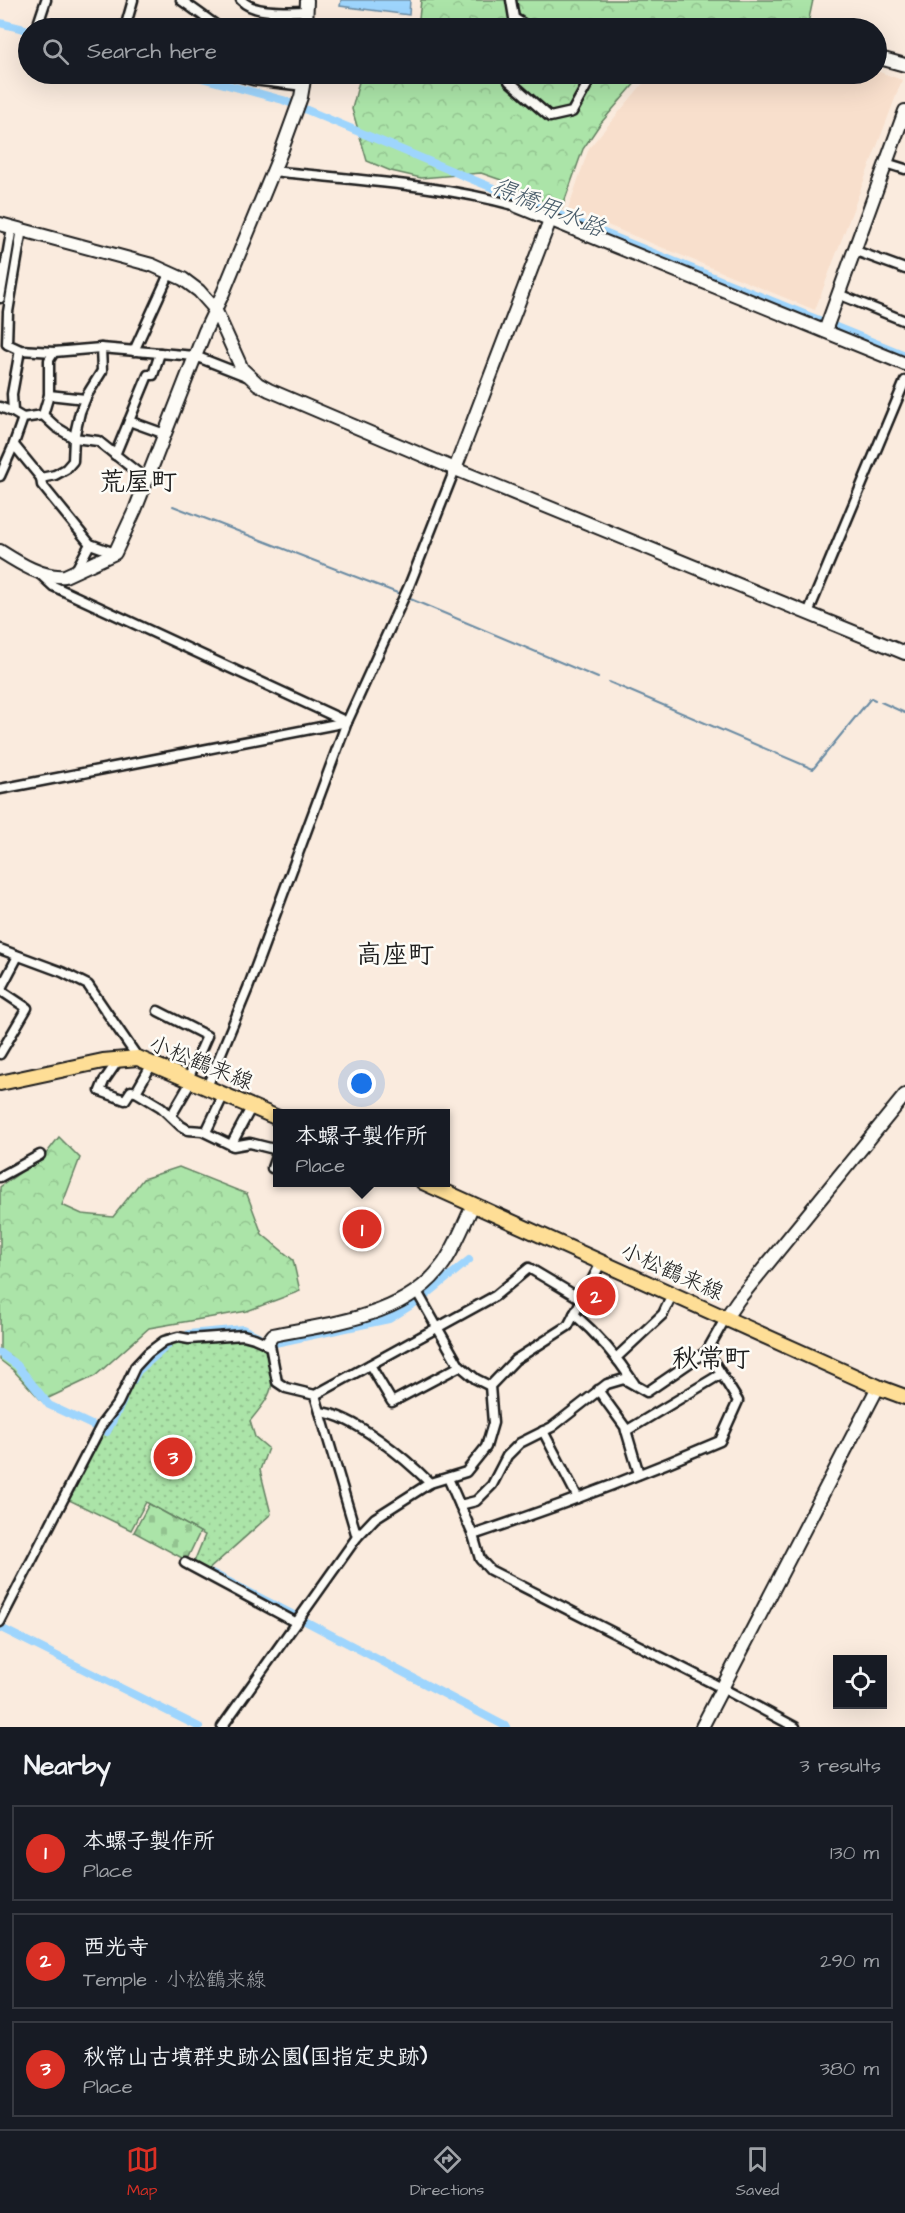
<!DOCTYPE html>
<meta charset="utf-8">
<style>
:root{--surface:#171b24;--page:#242831;--text:#f1f3f6;--muted:#9ea1a6;--line:#363941;--accent:#d93025}
body{margin:0;font-family:"Architects Daughter","Klee One",sans-serif;background:var(--page);color:var(--text)}
.controls{position:absolute;right:18px;bottom:18px;display:grid;overflow:hidden;border-radius:0px;box-shadow:0 6px 24px #0002}
.controls button{width:54px;height:54px;display:grid;place-items:center;padding:0;border:0;border-bottom:2px solid var(--line);background:var(--surface);color:var(--text);font:30px sans-serif}
.you{position:absolute;left:362px;top:1084px;width:21px;height:21px;margin:-15px;border:4px solid #fff;border-radius:50%;background:#1a73e8;box-shadow:0 0 0 9px #1a73e833}
.badge{display:grid;place-items:center;width:39px;height:39px;border-radius:50%;background:var(--accent);color:#fff;font-size:20px;font-weight:700}
.pin{position:absolute;translate:-50% -50%;border:3px solid #fff;box-shadow:0 2px 6px #0006}
.popup{position:absolute;left:273px;top:1109px;width:177px;height:78px;box-sizing:border-box;display:grid;place-content:center;border-radius:0px;background:var(--surface);filter:drop-shadow(0 2px 4px #0005);font-size:20px;white-space:nowrap;color:var(--muted)}
.popup b{font-size:22px;color:var(--text)}
.popup::after{content:'';position:absolute;left:50%;top:100%;margin-left:-12px;border:12px solid transparent;border-top-color:var(--surface)}
.list{margin:0;padding:0;list-style:none}
h2{display:flex;justify-content:space-between;align-items:center;height:78px;margin:0;padding:0 24px;font-size:26px}
h2 small{font-size:20px;font-weight:400;color:var(--muted)}
.list li{display:grid;grid-template-columns:39px 1fr auto;gap:18px;align-items:center;box-sizing:border-box;height:96px;margin:0 12px 12px;padding:0 12px;border:2px solid var(--line);border-radius:0px}
.list b{display:block;font-size:22px;white-space:nowrap}
.list p{margin:0;font-size:20px;white-space:nowrap;color:var(--muted)}
.list em{font-size:20px;font-style:normal;color:var(--muted)}
.icon{flex:none;width:33px;height:33px;fill:none;stroke:currentColor;stroke-width:2;stroke-linecap:round;stroke-linejoin:round}
.map{position:relative;flex:none;width:905px;height:1727px;overflow:hidden}
.search{position:absolute;background:var(--surface);box-shadow:0 6px 24px #0002;left:18px;right:18px;top:18px;height:66px;display:flex;align-items:center;gap:15px;box-sizing:border-box;padding:0 21px;border-radius:33px;color:var(--muted);font-size:22px}
.sheet{height:402px;background:var(--surface)}
nav{display:flex;justify-content:space-around;align-items:center;box-sizing:border-box;height:84px;border-top:2px solid var(--line);background:var(--surface);font-size:16px;color:var(--muted)}
nav a{display:grid;justify-items:center;gap:3px}
nav .on{color:var(--accent)}
.map>svg:first-child{display:block}
.built{fill:#f8dfcc}
.green{fill:url(#green-dots);stroke:#648062;stroke-width:1.5}
.forest{fill:url(#forest-crowns);stroke:#648062;stroke-width:1.5}
.cemetery{fill:url(#cemetery-stones);stroke:#648062;stroke-width:1.5}
.water{fill:#9ed5fd;stroke:#6a8ba3;stroke-width:1.5}
.lines{fill:none;stroke-linecap:round;stroke-linejoin:round}
.stream{stroke:#6a8ba3;stroke-width:2}
.canal{stroke:#9ed5fd;stroke-width:8}
.street-casing{stroke:#1c1c1c;stroke-width:13}
.secondary-casing{stroke:#1c1c1c;stroke-width:16}
.primary-casing{stroke:#1c1c1c;stroke-width:18}
.street{stroke:#fdfcf7;stroke-width:8}
.secondary{stroke:#fdfcf7;stroke-width:12}
.primary{stroke:#fede96;stroke-width:14}
.labels{text-anchor:middle;dominant-baseline:central;stroke-width:5;stroke-linejoin:round;paint-order:stroke}
.street-label{font-size:22px;fill:#1c1c1c;stroke:#fdfcf7}
.water-label{font-size:24px;font-style:italic;fill:#4a5d6b;stroke:#fdfcf7}
.quarter-label{font-size:26px;font-weight:bold;fill:#1c1c1c;stroke:#fdfcf7}
</style>
<div class="map">
<svg width="905" height="1727" viewBox="0 0 905 1727">
<defs>
<pattern id="green-dots" width="8" height="8" patternUnits="userSpaceOnUse" patternTransform="scale(1.5)"><rect width="8" height="8" fill="#abe4a8"/><path d="M2 2h.1M6 6h.1" fill="none" stroke="#93c390" stroke-width="1.8" stroke-linecap="round"/></pattern>
<pattern id="forest-crowns" width="20" height="18" patternUnits="userSpaceOnUse" patternTransform="scale(1.5)"><rect width="20" height="18" fill="#abe4a8"/><path d="M2 6a3 3 0 1 1 6 0M12 15a3 3 0 1 1 6 0" fill="none" stroke="#93c390"/></pattern>
<pattern id="cemetery-stones" width="16" height="16" patternUnits="userSpaceOnUse" patternTransform="scale(1.5)"><rect width="16" height="16" fill="#abe4a8"/><path d="M2 7V4a2 2 0 0 1 4 0v3zM10 15v-3a2 2 0 0 1 4 0v3z" fill="#93c390"/></pattern>
</defs>
<rect width="100%" height="100%" fill="#faebde"/>
<filter id="ink" filterUnits="userSpaceOnUse"><feTurbulence type="fractalNoise" baseFrequency=".0167" numOctaves="2"/><feDisplacementMap in="SourceGraphic" scale="12" xChannelSelector="R" yChannelSelector="G"/><feConvolveMatrix kernelMatrix="1 2 1 2 8 2 1 2 1" color-interpolation-filters="sRGB"/></filter>
<g filter="url(#ink)">
<polygon class="built" points="877,71 902,80 815,310 568,209 589,148 651,74 787,74 799,77 801,74 876,74"/>
<path class="green" d="M 240,1337 L 267,1347 C 274,1388 277,1388 250,1421 L 255,1437 L 268,1448 L 260,1470 L 271,1514 L 207,1571 L 194,1562 L 205,1535 L 146,1502 L 131,1530 L 69,1500 L 110,1418 L 130,1388 L 142,1365 L 155,1352 L 166,1345 L 178,1342 Z"/>
<g class="forest">
<polygon points="421,0 813,0 807,28 680,28 671,25 669,28 418,28"/>
<polygon points="361,74 643,74 600,124 583,149 562,208 532,197 507,182 481,173 421,178 391,171 367,161 352,109"/>
<polygon points="59,1137 80,1158 62,1205 82,1214 113,1217 143,1179 179,1167 247,1194 262,1234 293,1260 300,1291 247,1311 149,1328 95,1376 42,1401 13,1370 0,1360 0,1187 46,1154"/>
</g>
<polygon class="cemetery" points="149,1504 200,1532 188,1557 182,1558 134,1532"/>
<polygon class="water" points="341,0 410,0 409,15 340,6"/>
<g class="lines">
<g class="stream">
<polyline points="173,506 400,594"/>
<polyline points="408,598 598,678"/>
<polyline points="609,682 813,769 871,698 875,700"/>
<polyline points="881,702 905,713"/>
</g>
<g class="canal">
<polyline points="0,23 28,30"/>
<polyline points="187,74 283,100 476,181 905,355"/>
<polyline points="424,1297 469,1260"/>
<polyline points="189,1334 243,1329 258,1336"/>
<polyline points="275,1343 389,1319 416,1302"/>
<polyline points="0,1353 17,1365 49,1405 96,1427"/>
<polyline points="133,1380 138,1371 167,1346"/>
<polyline points="107,1432 123,1401"/>
<polyline points="212,1573 292,1614"/>
<polyline points="305,1621 507,1727"/>
<polyline points="1,1628 199,1727"/>
</g>
<defs>
<g id="street">
<polyline points="46,0 39,21 65,28"/>
<polyline points="181,0 220,28"/>
<path d="M 241,0 C 255,15 288,11 307,11"/>
<polyline points="511,0 514,18 525,25"/>
<polyline points="125,28 133,0"/>
<polyline points="230,74 253,80 304,86"/>
<polyline points="509,74 509,81 550,117 572,112 593,74"/>
<polyline points="886,163 905,169"/>
<path d="M 272,171 C 354,180 438,184 517,206"/>
<polyline points="22,229 8,312 7,344 20,350 54,352"/>
<polyline points="853,250 905,269"/>
<polyline points="838,294 905,321"/>
<polyline points="0,298 12,227"/>
<polyline points="20,350 12,394 13,412 23,418"/>
<polyline points="134,351 170,272"/>
<polyline points="49,395 85,399"/>
<polyline points="0,407 13,412"/>
<polyline points="43,415 56,427 74,438 98,441 147,480"/>
<polyline points="129,421 165,434"/>
<polyline points="14,445 41,478 55,475 66,469 73,461 74,438 80,412 87,395 102,371 101,348"/>
<polyline points="115,455 148,375 153,375 160,353"/>
<polyline points="0,476 12,449 23,418 43,415 49,395 49,360 54,352 101,348 195,356 246,376"/>
<polyline points="41,478 42,485 90,544 115,553"/>
<polyline points="75,572 90,544"/>
<polyline points="40,574 53,586 347,722"/>
<polyline points="808,613 905,381"/>
<polyline points="0,789 347,722"/>
<polyline points="0,949 62,972 88,985 138,1058"/>
<polyline points="0,990 27,1008 0,1054"/>
<polyline points="0,990 18,956"/>
<polyline points="158,1011 207,1036 188,1079"/>
<polyline points="119,1059 104,1081 100,1091 125,1100 131,1091 136,1092 161,1107 181,1126 188,1130 202,1131 233,1146 250,1143 278,1150"/>
<polyline points="207,1087 248,988 347,722 409,586 455,469"/>
<polyline points="136,1092 152,1064"/>
<polyline points="171,1116 192,1080"/>
<polyline points="206,1132 224,1094"/>
<polyline points="231,1145 252,1106"/>
<polyline points="272,1168 278,1151"/>
<polyline points="0,1177 40,1155"/>
<polyline points="416,1290 458,1364 476,1379 490,1386"/>
<path d="M 574,1314 C 597,1334 617,1357 634,1383"/>
<polyline points="616,1358 663,1314 672,1295"/>
<polyline points="370,1365 392,1402 460,1366"/>
<polyline points="598,1390 625,1427 639,1474"/>
<polyline points="315,1395 357,1537"/>
<path d="M 320,1412 C 354,1415 406,1459 430,1483"/>
<polyline points="543,1431 578,1498"/>
<polyline points="626,1431 721,1374"/>
<polyline points="448,1478 473,1535 480,1559 490,1570 722,1688 795,1727"/>
<polyline points="460,1505 476,1501 492,1485 507,1456 520,1443 552,1427 607,1384 624,1379 647,1392 707,1351 725,1319"/>
<path d="M 473,1535 C 557,1507 639,1476 720,1441 L 738,1401 L 707,1351"/>
<polyline points="185,1563 297,1623"/>
<polyline points="0,1622 102,1424 118,1403 135,1367 148,1353 164,1341 178,1337 189,1339 243,1335 254,1338 270,1345 277,1382 286,1388 315,1395 495,1296 529,1268 581,1299"/>
<polyline points="222,1727 357,1537 375,1518 430,1483 466,1472 486,1447 493,1423 490,1386 515,1360 568,1326 601,1263"/>
</g>
<g id="secondary">
<polyline points="306,28 307,0"/>
<polyline points="876,57 905,65"/>
<polyline points="517,206 905,364"/>
<polyline points="0,224 152,265 183,279 199,291 215,309 242,369 258,384 269,390 455,469 905,653"/>
<polyline points="825,331 905,111"/>
<polyline points="455,469 550,220"/>
<path d="M 0,551 C 19,563 42,578 65,576 L 115,553 L 135,510 L 205,331 L 223,293 L 281,152 L 301,97 L 305,74"/>
<polyline points="725,1319 738,1300 905,1095"/>
<path d="M 267,1343 L 273,1335 C 332,1323 407,1317 444,1263 C 456,1245 464,1224 473,1205"/>
<polyline points="702,1727 878,1387"/>
</g>
<g id="primary">
<polyline points="0,1083 103,1061 138,1058 278,1118"/>
<polyline points="423,1182 878,1387 905,1397"/>
</g>
</defs>
<use href="#street" class="street-casing"/>
<use href="#secondary" class="secondary-casing"/>
<use href="#primary" class="primary-casing"/>
<use href="#street" class="street"/>
<use href="#secondary" class="secondary"/>
<use href="#primary" class="primary"/>
</g>
</g>
<g class="labels">
<g class="street-label">
<text transform="translate(201 1063) rotate(22)">小松鶴来線</text>
<text transform="translate(672 1272) rotate(24)">小松鶴来線</text>
</g>
<g class="water-label">
<text transform="translate(548 208) rotate(22)">得橋用水路</text>
</g>
<g class="quarter-label">
<text x="138" y="482">荒屋町</text>
<text x="395" y="955">高座町</text>
<text x="711" y="1359">秋常町</text>
</g>
</g>
</svg>
<div class="controls">
<button><svg class="icon" aria-label="locate" viewBox="0 0 24 24"><circle cx="12" cy="12" r="6"/><path d="M12 2v4M12 18v4M2 12h4M18 12h4"/></svg></button>
</div>
<div class="you"></div>
<div class="pin badge" style="left:362px;top:1229px">1</div>
<div class="popup"><b>本螺子製作所</b>Place</div>
<div class="pin badge" style="left:596px;top:1296px">2</div>
<div class="pin badge" style="left:173px;top:1457px">3</div>
<div class="search"><svg class="icon" aria-label="search" viewBox="0 0 24 24"><circle cx="10" cy="10" r="6"/><path d="M15 15l6 6"/></svg>Search here</div>
</div>
<section class="sheet">
<h2>Nearby<small>3 results</small></h2>
<ul class="list">
<li><span class="badge">1</span><div><b>本螺子製作所</b><p>Place</p></div><em>130 m</em></li>
<li><span class="badge">2</span><div><b>西光寺</b><p>Temple · 小松鶴来線</p></div><em>290 m</em></li>
<li><span class="badge">3</span><div><b>秋常山古墳群史跡公園(国指定史跡)</b><p>Place</p></div><em>380 m</em></li>
</ul>
</section>
<nav>
<a class="on"><svg class="icon" aria-label="map" viewBox="0 0 24 24"><path d="M3 6l6-2 6 2 6-2v14l-6 2-6-2-6 2zM9 4v14M15 6v14"/></svg>Map</a>
<a><svg class="icon" aria-label="directions" viewBox="0 0 24 24"><path d="M12 3l9 9-9 9-9-9zM9 14v-3h6M13 9l2 2-2 2"/></svg>Directions</a>
<a><svg class="icon" aria-label="saved" viewBox="0 0 24 24"><path d="M7 4h10v16l-5-4-5 4z"/></svg>Saved</a>
</nav>
